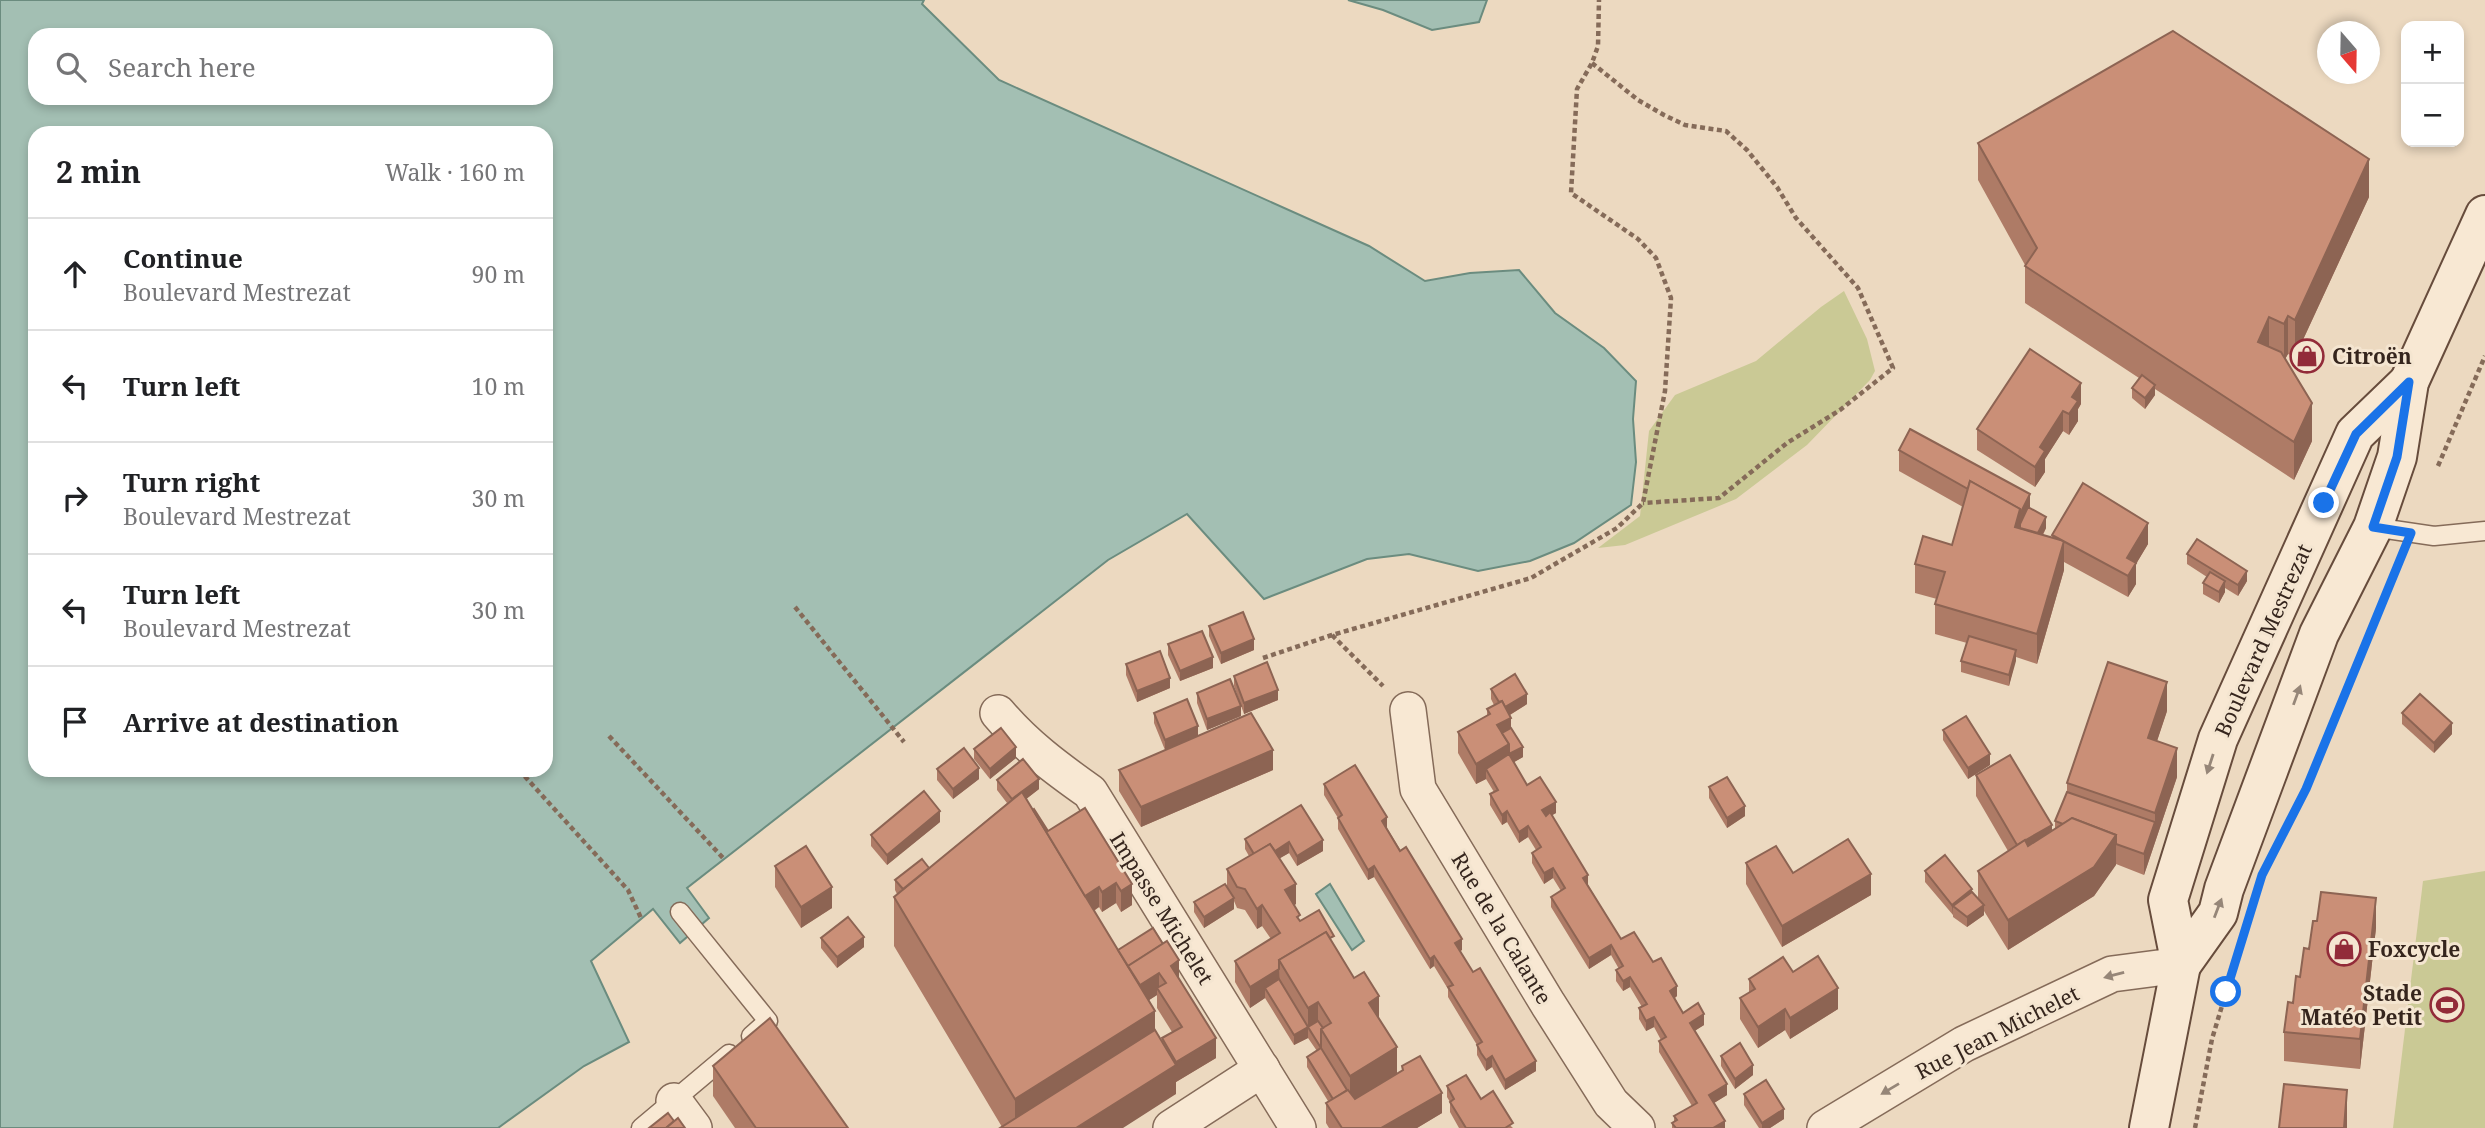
<!DOCTYPE html>
<meta charset="utf-8">
<style>
:root{--surface:#fff;--page:#f2f2f2;--text:#202124;--muted:#757577;--line:#e0e0e0}
body{margin:0;font-family:"Noto Serif",serif;background:var(--page);color:var(--text)}
.controls{position:absolute;right:21px;top:21px;display:grid;overflow:hidden;border-radius:14px;box-shadow:0 4px 10px #0003}
.controls button{width:63px;height:63px;display:grid;place-items:center;padding:0;border:0;border-bottom:2px solid var(--line);background:var(--surface);color:var(--text);font:35px sans-serif}
.compass{position:absolute;left:2317px;top:21px;width:63px;height:63px;border-radius:50%;background:var(--surface);box-shadow:0 4px 10px #0003;rotate:160deg}
.stop{position:absolute;width:21px;height:21px;margin:-16px;border:5px solid #1a73e8;border-radius:50%;background:#fff}
.stop.end{background:#1a73e8;border-color:#fff;box-shadow:0 2px 7px #0008}
.list{margin:0;padding:0;list-style:none}
h2{display:flex;justify-content:space-between;align-items:center;height:91px;margin:0;padding:0 28px;font-size:30px}
h2 small{font-size:23px;font-weight:400;color:var(--muted)}
.list li{display:grid;grid-template-columns:46px 1fr auto;gap:21px;align-items:center;box-sizing:border-box;height:112px;padding:0 28px;border-top:2px solid var(--line)}
.list b{display:block;font-size:26px;white-space:nowrap}
.list p{margin:0;font-size:23px;white-space:nowrap;color:var(--muted)}
.list em{font-size:23px;font-style:normal;color:var(--muted)}
.icon{flex:none;width:38px;height:38px;fill:none;stroke:currentColor;stroke-width:2;stroke-linecap:round;stroke-linejoin:round}
.map{position:relative;flex:none;width:2485px;height:1128px;overflow:hidden}
.search{position:absolute;background:var(--surface);box-shadow:0 4px 10px #0003;left:28px;top:28px;width:525px;height:77px;display:flex;align-items:center;gap:18px;box-sizing:border-box;padding:0 24px;border-radius:21px;color:var(--muted);font-size:26px}
.panel{position:absolute;background:var(--surface);box-shadow:0 4px 10px #0003;left:28px;top:126px;width:525px;height:651px;border-radius:21px}
.map>svg:first-child{display:block}
.green{fill:#cac995}
.water{fill:#a3bfb3;stroke:#6b8c7f;stroke-width:2;fill-rule:evenodd}
.lines{fill:none;stroke-linecap:round;stroke-linejoin:round}
.service-casing{stroke:#856b59;stroke-width:21}
.minor-casing{stroke:#856b59;stroke-width:38}
.secondary-casing{stroke:#674c3c;stroke-width:42}
.path{stroke:#856b59;stroke-width:4.5;stroke-dasharray:5 3.5;stroke-linecap:butt}
.service{stroke:#f8e8d3;stroke-width:18}
.minor{stroke:#f8e8d3;stroke-width:35}
.secondary{stroke:#f8e8d3;stroke-width:38}
.wall{fill:#ae7b66;fill-rule:evenodd}
.shaded-wall{fill:#8d6453}
.building{fill:#ca8f77;stroke:#8d6453;stroke-width:2}
.oneway{fill:#968678}
.route{stroke:#1a73e8;stroke-width:9}
.labels{text-anchor:middle;dominant-baseline:central;stroke-width:6;stroke-linejoin:round;paint-order:stroke}
.poi-label{font-size:21px;font-weight:bold;fill:#35251d;stroke:#f4e5d0;text-anchor:start}
.street-label{font-size:21px;fill:#35251d;stroke:#f4e5d0}
</style>
<div class="map">
<svg width="2485" height="1128" viewBox="0 0 2485 1128">
<rect width="100%" height="100%" fill="#ecd9c0"/>
<g class="green">
<polygon points="1844,291 1867,339 1875,371 1870,380 1807,445 1736,499 1625,545 1598,548 1640,516 1649,431 1675,395 1756,361 1821,307"/>
<polygon points="2485,871 2485,1128 2393,1128 2423,881"/>
</g>
<g class="water">
<path d="M 0,0 L 924,0 L 922,4 L 999,80 L 1369,246 L 1425,281 L 1470,273 L 1519,270 L 1555,313 L 1604,348 L 1636,381 L 1633,419 L 1636,462 L 1631,505 L 1574,543 L 1530,561 L 1478,571 L 1409,554 L 1367,559 L 1264,599 L 1187,514 L 1108,560 L 687,888 L 709,918 L 680,943 L 653,909 L 591,961 L 629,1042 L 584,1066 L 498,1128 L 0,1128 ZM 35,35 L 546,35 L 546,98 L 35,98 ZM 35,133 L 546,133 L 546,770 L 35,770 Z"/>
<polygon points="1348,0 1487,0 1479,22 1432,30 1383,10"/>
<polygon points="1330,884 1364,941 1352,950 1316,894"/>
</g>
<g class="lines">
<defs>
<g id="service">
<polyline points="2373,527 2434,536 2485,531"/>
<polyline points="680,912 768,1021 751,1036"/>
<polyline points="641,1128 729,1054"/>
</g>
<g id="minor">
<polyline points="1408,710 1418,789 1548,1004 1611,1103 1637,1128"/>
<path d="M 998,713 C 1025,745 1056,768 1090,792 L 1298,1128"/>
<polyline points="674,1101 694,1128"/>
<polyline points="1171,1128 1262,1069"/>
<polyline points="1825,1128 1964,1044 2112,974 2181,965"/>
</g>
<g id="secondary">
<polyline points="2181,965 2218,913 2224,889 2319,634 2373,527 2397,457 2409,382 2485,215"/>
<polyline points="2149,1128 2181,965 2168,900 2218,739 2355,434 2409,382"/>
</g>
</defs>
<use href="#service" class="service-casing"/>
<use href="#minor" class="minor-casing"/>
<use href="#secondary" class="secondary-casing"/>
<g class="path">
<polyline points="1592,63 1638,100 1664,115 1685,125 1726,131 1747,150 1777,187 1796,218 1858,288 1893,368 1840,410 1787,443 1719,498 1643,503"/>
<polyline points="2438,466 2485,356"/>
<polyline points="795,607 904,742"/>
<polyline points="1332,635 1383,686"/>
<polyline points="1263,658 1332,635 1531,578 1617,528 1643,503 1665,391 1671,298 1656,258 1638,239 1571,193 1577,89 1592,63 1598,46 1599,0"/>
<polyline points="609,736 725,860"/>
<polyline points="519,770 628,890 641,918"/>
<polyline points="2304,793 2385,597"/>
<polyline points="2195,1128 2212,1039 2237,956"/>
</g>
<use href="#service" class="service"/>
<use href="#minor" class="minor"/>
<use href="#secondary" class="secondary"/>
</g>
<g class="wall">
<polygon points="1978,143 2369,197 2295,357 2288,354 2285,359 2312,441 2294,480 2155,389 2155,395 2145,409 2132,398 2132,388 2139,378 2025,303 2025,265 1978,180"/>
<polygon points="2081,404 2078,409 2078,421 2069,435 2063,431 2045,459 2045,472 2035,487 1977,450 1977,429"/>
<polygon points="1899,450 2030,508 2046,528 2043,535 2052,537 2052,535 2148,544 2136,564 2136,584 2128,597 2064,562 2064,570 2037,664 2016,657 2009,686 1961,672 1961,661 1967,643 1935,634 1935,604 1937,599 1915,593 1915,564 1952,545 1963,507 1899,471"/>
<polygon points="2187,554 2247,581 2238,596 2225,588 2225,592 2219,603 2203,594 2203,583 2207,577 2187,564"/>
<polygon points="1209,626 1254,650 1221,664 1209,636"/>
<polygon points="1168,644 1213,668 1180,681 1168,655"/>
<polygon points="1126,664 1170,688 1137,702 1126,675"/>
<polygon points="1234,676 1278,700 1244,714 1234,686"/>
<polygon points="1491,689 1527,704 1510,715 1511,728 1523,757 1514,762 1527,785 1556,813 1552,815 1588,885 1621,939 1653,962 1677,996 1675,998 1683,1013 1704,1025 1694,1031 1727,1095 1714,1103 1725,1128 1672,1128 1672,1123 1674,1122 1674,1116 1692,1106 1659,1052 1659,1041 1661,1040 1654,1027 1646,1031 1639,1019 1639,1008 1642,1007 1630,987 1623,991 1616,981 1616,970 1619,969 1611,955 1589,969 1551,907 1551,897 1561,891 1553,878 1544,884 1532,863 1532,853 1536,850 1528,837 1519,843 1507,822 1502,825 1490,805 1490,794 1494,792 1486,779 1476,784 1458,753 1458,732 1487,715 1487,709 1494,705 1491,699"/>
<polygon points="1197,693 1241,716 1207,730 1197,703"/>
<polygon points="2167,711 2157,741 2177,777 2144,875 2116,864 2094,896 2008,950 1984,911 1984,915 1967,927 1953,917 1953,915 1925,882 1925,871 1972,892 1978,898 1978,871 2008,851 1976,796 1976,775 2052,830 2055,829 2055,821 2067,792 2067,783"/>
<polygon points="1154,713 1198,736 1273,770 1141,827 1119,791 1119,770 1165,750 1154,723"/>
<polygon points="2402,713 2452,734 2434,753 2402,724"/>
<polygon points="1943,730 1990,765 1968,779 1943,740"/>
<polygon points="974,749 1016,758 990,779 974,759"/>
<polygon points="937,769 979,779 953,799 937,780"/>
<path d="M 997,780 L 1039,789 L 1026,799 L 1048,831 L 1085,808 L 1132,905 L 1121,912 L 1116,903 L 1102,912 L 1099,907 L 1094,911 L 1118,950 L 1179,979 L 1216,1058 L 1176,1082 L 1176,1094 L 1002,1127 L 894,946 L 894,897 L 897,894 L 895,890 L 895,880 L 929,868 L 1007,803 L 997,790 ZM 1157,995 L 1157,1008 L 1172,1032 L 1162,1038 L 1162,1041 L 1155,1030 L 1149,1000 Z"/>
<polygon points="1324,784 1387,828 1462,950 1460,951 1536,1071 1505,1090 1492,1067 1486,1071 1477,1055 1477,1045 1448,997 1448,989 1434,966 1430,969 1374,877 1368,880 1338,829 1338,818 1324,795"/>
<polygon points="1709,787 1745,816 1727,828 1709,798"/>
<polygon points="1301,805 1323,851 1297,866 1289,853 1280,858 1296,904 1294,905 1300,921 1334,945 1379,1019 1397,1074 1402,1070 1402,1066 1442,1113 1417,1128 1329,1128 1326,1123 1326,1103 1328,1101 1307,1067 1307,1057 1317,1051 1308,1038 1294,1045 1265,998 1250,1008 1235,982 1235,961 1271,939 1262,926 1257,929 1245,910 1237,908 1234,901 1234,909 1204,928 1194,912 1194,902 1227,888 1227,869 1249,856 1245,849 1245,839"/>
<polygon points="940,822 887,865 871,846 871,835"/>
<polygon points="1746,863 1793,873 1871,895 1782,947 1746,884"/>
<polygon points="775,866 832,908 801,928 775,887"/>
<polygon points="2376,928 2360,1069 2284,1061 2284,1032 2309,949"/>
<polygon points="821,938 864,947 837,968 821,948"/>
<polygon points="1793,972 1838,1009 1790,1039 1785,1030 1758,1048 1740,1019 1740,998 1749,993 1749,979"/>
<polygon points="1721,1056 1753,1075 1735,1089 1721,1066"/>
<polygon points="713,1066 848,1128 735,1128 713,1096"/>
<polygon points="1447,1086 1481,1099 1513,1128 1459,1128 1450,1112 1450,1102 1447,1097"/>
<polygon points="1744,1094 1784,1119 1770,1128 1759,1128 1744,1105"/>
</g>
<g class="shaded-wall">
<polygon points="2369,159 2369,197 2295,357 2295,320"/>
<polygon points="2288,316 2288,354 2284,361 2284,324"/>
<polygon points="2269,317 2269,354 2258,342"/>
<polygon points="2081,383 2081,404 2078,409 2078,421 2069,435 2069,414 2072,397"/>
<polygon points="2155,385 2155,395 2145,409 2145,398"/>
<polygon points="2312,403 2312,441 2294,480 2294,442"/>
<polygon points="2063,411 2063,431 2045,459 2045,472 2035,487 2035,467 2040,447"/>
<polygon points="2030,494 2030,515 2020,528 2015,527 2020,509"/>
<polygon points="2046,517 2046,528 2036,547 2036,536"/>
<polygon points="2148,523 2148,544 2136,564 2136,584 2128,597 2127,558"/>
<polygon points="2064,541 2064,570 2037,664 2037,634"/>
<polygon points="2247,571 2247,581 2238,596 2238,585"/>
<polygon points="2225,581 2225,592 2219,603 2219,592"/>
<polygon points="1254,639 1254,650 1221,664 1221,653"/>
<polygon points="2016,650 2016,661 2009,686 2009,675"/>
<polygon points="1213,657 1213,668 1180,681 1180,671"/>
<polygon points="1170,678 1170,688 1137,702 1137,691"/>
<polygon points="2167,682 2167,711 2148,768 2148,738"/>
<polygon points="1278,690 1278,700 1244,714 1244,703"/>
<polygon points="1527,694 1527,704 1503,719 1503,708"/>
<polygon points="1241,706 1241,716 1207,730 1207,719"/>
<polygon points="1511,718 1511,738 1502,743 1497,725"/>
<polygon points="2452,723 2452,734 2434,753 2434,743"/>
<polygon points="1198,726 1198,737 1165,750 1165,740"/>
<polygon points="1509,744 1523,747 1523,757 1490,776 1486,769 1486,779 1476,784 1476,764"/>
<polygon points="1016,747 1016,758 990,779 990,769"/>
<polygon points="2177,748 2177,777 2144,875 2144,854 2155,822 2155,813"/>
<polygon points="1273,750 1273,770 1141,827 1141,807"/>
<polygon points="1990,754 1990,765 1968,779 1968,768"/>
<polygon points="979,768 979,779 953,799 953,789"/>
<polygon points="1039,779 1039,789 1012,810 1012,800"/>
<polygon points="1556,802 1556,813 1542,821 1542,810"/>
<polygon points="1745,806 1745,816 1727,828 1727,818"/>
<polygon points="940,811 940,822 887,865 887,855"/>
<polygon points="1507,811 1507,822 1502,825 1502,815"/>
<polygon points="1387,817 1387,828 1382,831 1382,821"/>
<polygon points="2052,825 2052,845 2018,845"/>
<polygon points="1528,826 1528,837 1519,843 1519,832"/>
<polygon points="2116,835 2116,865 2094,896 2008,950 2008,920"/>
<polygon points="1323,840 1323,851 1297,866 1297,856"/>
<polygon points="1289,842 1289,853 1258,871 1258,861"/>
<polygon points="1374,866 1374,877 1368,880 1368,870"/>
<polygon points="1553,868 1553,878 1544,884 1544,873"/>
<polygon points="1871,874 1871,895 1782,947 1782,926"/>
<polygon points="1588,875 1588,885 1583,888 1583,878"/>
<polygon points="1116,883 1116,903 1102,912 1102,892"/>
<polygon points="1132,884 1132,905 1121,912 1121,891"/>
<polygon points="1296,884 1296,904 1285,911 1285,890"/>
<polygon points="832,887 832,908 801,928 801,907"/>
<polygon points="1099,887 1099,907 1074,923 1074,903"/>
<polygon points="1972,889 1972,899 1953,906 1952,915 1952,905"/>
<polygon points="1234,898 1234,909 1204,928 1204,917"/>
<polygon points="2376,898 2376,928 2360,1069 2360,1039"/>
<polygon points="1262,905 1262,926 1257,929 1257,909"/>
<polygon points="1984,905 1984,915 1967,927 1967,917"/>
<polygon points="864,937 864,947 837,968 837,957"/>
<polygon points="1462,939 1462,950 1455,954 1455,943"/>
<polygon points="1611,945 1611,955 1589,969 1589,958"/>
<polygon points="1434,956 1434,966 1430,969 1430,959"/>
<polygon points="1179,960 1179,981 1171,966"/>
<polygon points="1279,969 1280,990 1265,988 1265,998 1250,1008 1250,987"/>
<polygon points="1159,973 1159,991 1157,988 1157,995 1132,1011 1132,990"/>
<polygon points="1630,977 1630,987 1623,991 1623,981"/>
<polygon points="1677,986 1677,996 1670,1001 1670,991"/>
<polygon points="1838,988 1838,1009 1790,1039 1790,1018"/>
<polygon points="1379,996 1379,1026 1369,1003"/>
<polygon points="1318,1002 1318,1031 1308,1027 1308,1038 1294,1045 1294,1035 1308,1027 1308,1008"/>
<polygon points="1785,1009 1785,1030 1758,1048 1758,1027"/>
<polygon points="1155,1011 1155,1060 1015,1128 1015,1099"/>
<polygon points="1704,1014 1704,1025 1690,1034 1690,1023"/>
<polygon points="1654,1017 1654,1027 1646,1031 1646,1021"/>
<polygon points="1216,1038 1216,1058 1176,1082 1176,1094 1123,1128 1076,1128 1176,1065 1176,1062"/>
<polygon points="1397,1047 1397,1077 1350,1106 1350,1076"/>
<polygon points="1492,1056 1492,1067 1486,1071 1486,1060"/>
<polygon points="1536,1061 1536,1071 1505,1090 1505,1080"/>
<polygon points="1753,1065 1753,1075 1735,1089 1735,1079"/>
<polygon points="1727,1084 1727,1095 1709,1106 1709,1095"/>
<polygon points="2347,1090 2347,1128 2344,1128"/>
<polygon points="1442,1093 1442,1113 1417,1128 1381,1128"/>
<polygon points="1784,1109 1784,1119 1770,1128 1762,1128 1762,1123"/>
<polygon points="1725,1121 1725,1128 1713,1128"/>
</g>
<g class="building">
<polygon points="2173,31 2369,159 2295,320 2288,316 2284,324 2269,317 2258,342 2281,352 2312,403 2294,442 2025,266 2037,248 1978,143"/>
<polygon points="2030,349 2081,383 2072,397 2078,401 2069,414 2063,411 2040,447 2045,451 2035,467 1977,429"/>
<polygon points="2142,375 2155,385 2145,398 2132,388"/>
<polygon points="1910,429 2030,494 2020,514 2020,509 1970,481 1968,489 1899,450"/>
<polygon points="1970,481 2020,509 2015,527 2064,541 2037,634 1935,604 1945,572 1915,564 1923,536 1952,545"/>
<polygon points="2083,483 2148,523 2127,558 2136,563 2128,576 2052,535"/>
<polygon points="2028,507 2046,517 2038,533 2020,528 2020,524"/>
<polygon points="2197,539 2247,571 2238,585 2187,554"/>
<polygon points="2210,572 2225,581 2219,592 2203,583"/>
<polygon points="1243,612 1254,639 1221,653 1209,626"/>
<polygon points="1202,631 1213,657 1180,671 1168,644"/>
<polygon points="1969,636 2016,650 2009,675 1961,661"/>
<polygon points="1160,651 1170,678 1137,691 1126,664"/>
<polygon points="1267,662 1278,690 1244,703 1234,676"/>
<polygon points="2108,662 2167,682 2148,738 2177,748 2155,813 2067,783"/>
<polygon points="1515,674 1527,694 1505,707 1502,701 1499,702 1491,689"/>
<polygon points="1230,679 1241,706 1207,719 1197,693"/>
<polygon points="2420,694 2452,723 2434,743 2402,713"/>
<polygon points="1187,699 1198,726 1165,740 1154,713"/>
<polygon points="1502,701 1511,718 1497,725 1509,744 1476,764 1458,732 1490,714 1487,709"/>
<polygon points="1251,713 1273,750 1141,807 1119,770"/>
<polygon points="1966,716 1990,754 1968,768 1943,730"/>
<polygon points="1001,728 1016,747 990,769 974,749"/>
<polygon points="1511,728 1523,747 1509,754 1509,744 1502,733"/>
<polygon points="964,748 979,768 953,789 937,769"/>
<polygon points="1509,754 1527,785 1540,777 1556,802 1542,810 1546,816 1550,812 1588,875 1583,878 1621,939 1634,932 1653,962 1661,958 1677,986 1670,991 1683,1013 1698,1003 1704,1014 1690,1023 1727,1084 1709,1095 1725,1121 1713,1128 1676,1128 1672,1123 1677,1120 1674,1116 1697,1103 1659,1041 1666,1037 1654,1017 1646,1021 1639,1008 1647,1004 1630,977 1623,981 1616,970 1623,966 1611,945 1589,958 1551,897 1565,888 1553,868 1544,873 1532,853 1541,847 1528,826 1519,832 1507,811 1502,815 1490,794 1498,790 1486,769"/>
<polygon points="2010,755 2052,825 2017,845 1976,775"/>
<polygon points="1023,759 1039,779 1012,799 997,780"/>
<polygon points="1355,765 1387,817 1382,821 1400,851 1406,847 1462,939 1455,943 1473,972 1480,968 1536,1061 1505,1080 1492,1056 1486,1060 1481,1053 1477,1045 1482,1042 1448,987 1453,985 1434,956 1430,959 1374,866 1368,870 1338,818 1342,815 1324,784"/>
<polygon points="1727,777 1745,806 1727,818 1709,787"/>
<polygon points="924,791 940,811 887,855 871,835"/>
<polygon points="1022,792 1155,1011 1015,1099 894,897"/>
<polygon points="2067,792 2155,822 2144,854 2116,844 2116,835 2072,818 2063,824 2055,821"/>
<polygon points="1301,805 1323,840 1297,856 1289,842 1275,851 1270,844 1254,854 1245,839"/>
<polygon points="1085,808 1132,884 1121,891 1116,883 1102,892 1099,887 1085,896 1033,810 1034,809 1048,831"/>
<polygon points="2072,818 2116,835 2094,867 2008,920 1978,871 2025,840 2028,846"/>
<polygon points="1848,839 1871,874 1782,926 1746,863 1776,846 1793,873"/>
<polygon points="1270,844 1296,884 1285,890 1300,915 1297,917 1300,921 1319,910 1334,936 1330,938 1326,932 1279,960 1279,969 1250,987 1235,961 1280,933 1262,905 1257,909 1245,889 1237,887 1227,869"/>
<polygon points="806,846 832,887 801,907 775,866"/>
<polygon points="1945,855 1972,889 1952,905 1925,871"/>
<polygon points="922,859 929,868 903,889 895,880"/>
<polygon points="1225,884 1234,898 1204,917 1194,902"/>
<polygon points="1972,892 1984,905 1967,917 1953,906"/>
<polygon points="2321,892 2376,898 2360,1039 2284,1032 2288,1002 2293,1003 2296,976 2300,977 2304,948 2309,949 2313,921 2317,921"/>
<polygon points="848,917 864,937 837,957 821,938"/>
<polygon points="1153,928 1163,944 1128,966 1118,950"/>
<polygon points="1326,932 1354,978 1364,972 1379,996 1369,1003 1397,1047 1350,1076 1321,1029 1331,1023 1318,1002 1308,1008 1279,960"/>
<polygon points="1167,941 1179,960 1171,966 1216,1038 1176,1062 1162,1038 1182,1027 1157,988 1166,983 1159,973 1140,985 1128,966"/>
<polygon points="1818,956 1838,988 1790,1018 1785,1009 1758,1027 1740,998 1755,989 1749,979 1783,957 1793,972"/>
<polygon points="1279,979 1308,1027 1294,1035 1265,988"/>
<polygon points="770,1018 848,1128 756,1128 713,1066"/>
<polygon points="1318,1021 1323,1028 1321,1029 1321,1048 1308,1027"/>
<polygon points="1155,1030 1176,1065 1076,1128 1000,1128"/>
<polygon points="1740,1043 1753,1065 1735,1079 1721,1056"/>
<polygon points="1321,1048 1347,1090 1333,1099 1307,1057"/>
<polygon points="1420,1056 1442,1093 1381,1128 1342,1128 1326,1103 1348,1090 1355,1099 1403,1070 1402,1066"/>
<polygon points="1466,1075 1481,1099 1493,1091 1513,1123 1505,1128 1466,1128 1450,1102 1454,1099 1447,1086"/>
<polygon points="1766,1080 1784,1109 1762,1123 1744,1094"/>
<polygon points="2284,1084 2347,1090 2344,1128 2279,1128"/>
<polygon points="668,1113 674,1121 666,1128 649,1128"/>
<polygon points="678,1118 685,1128 666,1128"/>
</g>
<defs><path id="oneway-solid" d="M-6-.8H1V-3.2L6.5 0L1 3.2V.8H-6Z" transform="scale(1.75)"/></defs>
<g class="oneway">
<use href="#oneway-solid" transform="translate(2297 695) rotate(-70)"/>
<use href="#oneway-solid" transform="translate(2210 764) rotate(108)"/>
<use href="#oneway-solid" transform="translate(2218 908) rotate(-69)"/>
<use href="#oneway-solid" transform="translate(2114 975) rotate(165)"/>
<use href="#oneway-solid" transform="translate(1890 1089) rotate(149)"/>
</g>
<g class="lines">
<polyline class="route" points="2226,992 2262,875 2306,789 2411,533 2373,527 2397,457 2409,382 2356,434 2324,503"/>
</g>
<defs>
<symbol id="shop-ring" viewBox="-11 -11 22 22"><circle r="9.5" fill="#f4e5d0" stroke="#922b39" stroke-width="1.5"/><path d="M-5-2.5h2.3a2.7 3.5 0 0 1 5.4 0H5L5.5 6h-11ZM-1.5-2.5h3a1.5 2.3 0 0 0-3 0Z" fill="#922b39"/></symbol>
<symbol id="stadium-ring" viewBox="-11 -11 22 22"><circle r="9.5" fill="#f4e5d0" stroke="#922b39" stroke-width="1.5"/><path d="M0-5a6.5 5 0 1 0 0 10a6.5 5 0 1 0 0-10ZM-3.5-1.8h7v3.6h-7Z" fill="#922b39"/></symbol>
</defs>
<g fill-rule="evenodd">
<use href="#shop-ring" x="2288" y="337" width="38" height="38"/>
<use href="#shop-ring" x="2325" y="930" width="38" height="38"/>
<use href="#stadium-ring" x="2428" y="986" width="38" height="38"/>
</g>
<g class="labels">
<g class="poi-label">
<text x="2332" y="356">Citroën</text>
<text x="2368" y="949">Foxcycle</text>
<text x="2422" y="993" text-anchor="end">Stade<tspan x="2422" dy="24">Matéo Petit</tspan></text>
</g>
<g class="street-label">
<text transform="translate(2263 640) rotate(-66)">Boulevard Mestrezat</text>
<text transform="translate(1162 908) rotate(58)">Impasse Michelet</text>
<text transform="translate(1502 928) rotate(59)">Rue de la Calante</text>
<text transform="translate(1997 1032) rotate(-27)">Rue Jean Michelet</text>
</g>
</g>
</svg>
<div class="controls">
<button>+</button>
<button>−</button>
</div>
<svg class="compass" viewBox="-18 -18 36 36"><path d="M0-13l5 13h-10z" fill="#e53935"/><path d="M0 13l5-13h-10z" fill="#757577"/></svg>
<div class="stop" style="left:2226px;top:992px"></div>
<div class="stop end" style="left:2324px;top:503px"></div>
<div class="search"><svg class="icon" aria-label="search" viewBox="0 0 24 24"><circle cx="10" cy="10" r="6"/><path d="M15 15l6 6"/></svg>Search here</div>
<section class="panel">
<h2>2 min<small>Walk · 160 m</small></h2>
<ul class="list">
<li><svg class="icon" aria-label="ahead" viewBox="0 0 24 24"><path d="M12 20V5M6 11l6-6 6 6"/></svg><div><b>Continue</b><p>Boulevard Mestrezat</p></div><em>90 m</em></li>
<li><svg class="icon" aria-label="left" viewBox="0 0 24 24"><path d="M17 20v-9H6M10 6l-5 5 5 5"/></svg><div><b>Turn left</b></div><em>10 m</em></li>
<li><svg class="icon" aria-label="right" viewBox="0 0 24 24"><path d="M7 20v-9h11M14 6l5 5-5 5"/></svg><div><b>Turn right</b><p>Boulevard Mestrezat</p></div><em>30 m</em></li>
<li><svg class="icon" aria-label="left" viewBox="0 0 24 24"><path d="M17 20v-9H6M10 6l-5 5 5 5"/></svg><div><b>Turn left</b><p>Boulevard Mestrezat</p></div><em>30 m</em></li>
<li><svg class="icon" aria-label="arrive" viewBox="0 0 24 24"><path d="M6 21V4h12l-3 4 3 4H6"/></svg><div><b>Arrive at destination</b></div></li>
</ul>
</section>
</div>
